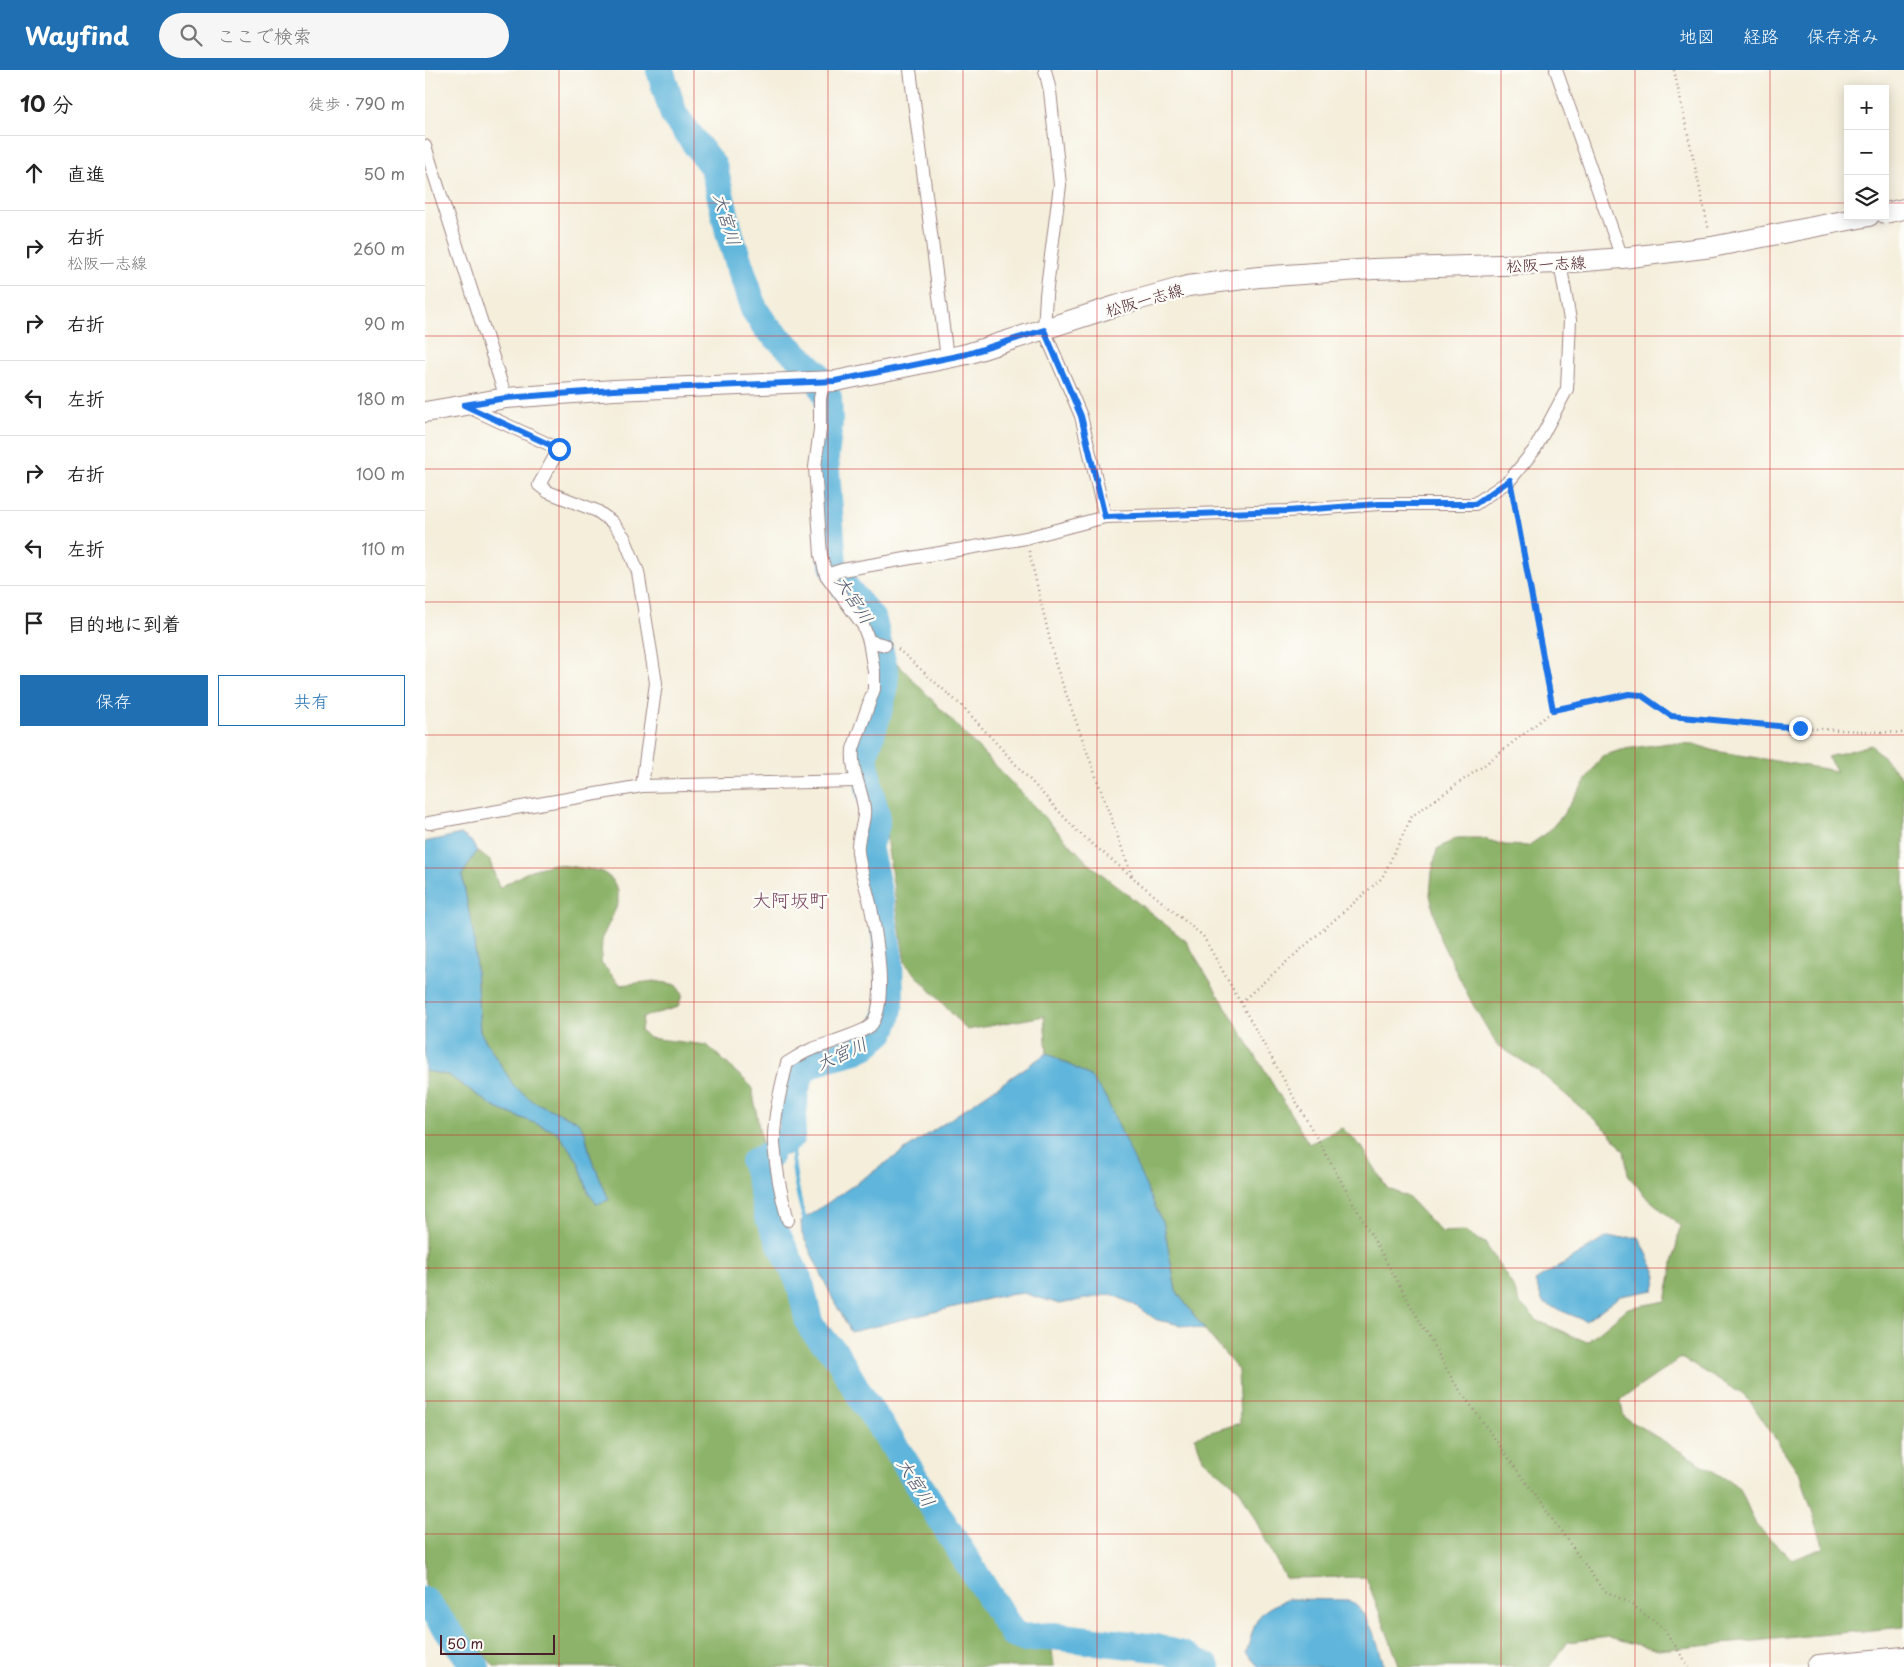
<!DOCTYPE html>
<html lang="ja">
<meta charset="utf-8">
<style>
:root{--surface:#fff;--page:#f6f6f6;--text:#222;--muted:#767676;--line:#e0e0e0;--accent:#1f6fb2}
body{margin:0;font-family:"Playpen Sans","Klee One",sans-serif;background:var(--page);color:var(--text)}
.controls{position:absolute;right:15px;top:15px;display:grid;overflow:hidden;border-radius:0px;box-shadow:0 2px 12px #0003}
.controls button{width:45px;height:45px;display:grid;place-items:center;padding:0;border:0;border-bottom:1px solid var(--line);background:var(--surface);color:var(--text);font:25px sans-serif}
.scale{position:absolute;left:15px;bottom:12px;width:115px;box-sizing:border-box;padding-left:5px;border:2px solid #4a1f2b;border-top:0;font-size:14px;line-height:18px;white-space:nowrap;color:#4a1f2b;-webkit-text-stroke:4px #fdfcf7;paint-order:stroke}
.stop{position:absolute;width:15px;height:15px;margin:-11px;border:4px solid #1a73e8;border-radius:50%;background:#fff}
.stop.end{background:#1a73e8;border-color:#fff;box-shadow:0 1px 5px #0008}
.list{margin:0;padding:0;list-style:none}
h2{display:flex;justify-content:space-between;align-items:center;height:65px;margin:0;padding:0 20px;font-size:21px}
h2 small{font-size:16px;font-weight:400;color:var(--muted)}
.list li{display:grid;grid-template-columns:32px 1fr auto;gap:15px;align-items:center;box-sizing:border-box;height:75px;padding:0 20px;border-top:1px solid var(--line)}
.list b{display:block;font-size:19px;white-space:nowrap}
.list p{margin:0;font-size:16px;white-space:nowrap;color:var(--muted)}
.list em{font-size:16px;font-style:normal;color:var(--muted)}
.actions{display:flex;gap:10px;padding:15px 20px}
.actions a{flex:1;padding:11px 0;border:1px solid var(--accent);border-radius:0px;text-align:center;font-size:18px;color:var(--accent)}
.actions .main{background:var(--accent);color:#fff}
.icon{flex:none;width:28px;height:28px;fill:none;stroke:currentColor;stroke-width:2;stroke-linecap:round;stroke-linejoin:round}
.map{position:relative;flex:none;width:1479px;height:1597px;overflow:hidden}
header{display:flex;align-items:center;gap:30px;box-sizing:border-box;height:70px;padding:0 25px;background:var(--accent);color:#fff}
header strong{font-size:24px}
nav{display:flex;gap:28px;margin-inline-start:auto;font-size:18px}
.search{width:350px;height:45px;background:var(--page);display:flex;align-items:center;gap:12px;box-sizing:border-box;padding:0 18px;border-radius:28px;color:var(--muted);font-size:19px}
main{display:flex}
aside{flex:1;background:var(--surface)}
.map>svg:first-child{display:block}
.forest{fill:#8cb369;stroke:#6b694a;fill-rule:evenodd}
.water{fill:#5eb5db;stroke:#546a83}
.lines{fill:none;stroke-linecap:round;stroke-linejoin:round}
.stream{stroke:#5eb5db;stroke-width:4.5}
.river{stroke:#5eb5db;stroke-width:28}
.minor-casing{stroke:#9f8683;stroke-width:14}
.primary-casing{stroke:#9f8683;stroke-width:22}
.motorway-casing{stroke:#9f8683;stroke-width:26}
.path{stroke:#9f8683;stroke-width:2.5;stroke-dasharray:1 4;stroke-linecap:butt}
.minor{stroke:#fff;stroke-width:12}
.primary{stroke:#fff;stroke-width:20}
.motorway{stroke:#fff;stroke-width:24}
.route{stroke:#1a73e8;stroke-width:6}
.grid{fill:none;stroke:#d62828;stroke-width:1;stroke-opacity:0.55}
.labels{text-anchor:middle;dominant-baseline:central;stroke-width:4.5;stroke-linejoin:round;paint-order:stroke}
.street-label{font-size:16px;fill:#4a1f2b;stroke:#fdfcf7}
.water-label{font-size:18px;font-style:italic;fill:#525b71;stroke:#fdfcf7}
.quarter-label{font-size:19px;fill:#794762;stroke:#fdfcf7}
</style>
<header>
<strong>Wayfind</strong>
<div class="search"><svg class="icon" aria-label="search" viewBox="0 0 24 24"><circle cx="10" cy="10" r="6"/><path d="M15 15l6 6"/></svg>ここで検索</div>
<nav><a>地図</a><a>経路</a><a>保存済み</a></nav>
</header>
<main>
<aside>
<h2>10 分<small>徒歩 · 790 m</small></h2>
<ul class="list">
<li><svg class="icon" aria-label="ahead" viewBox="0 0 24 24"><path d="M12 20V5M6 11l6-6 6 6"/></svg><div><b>直進</b></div><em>50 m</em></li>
<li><svg class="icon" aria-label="right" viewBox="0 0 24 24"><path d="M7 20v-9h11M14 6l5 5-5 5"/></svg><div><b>右折</b><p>松阪一志線</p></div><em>260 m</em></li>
<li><svg class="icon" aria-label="right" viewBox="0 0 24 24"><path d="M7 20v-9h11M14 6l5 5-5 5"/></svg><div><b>右折</b></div><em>90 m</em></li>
<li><svg class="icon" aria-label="left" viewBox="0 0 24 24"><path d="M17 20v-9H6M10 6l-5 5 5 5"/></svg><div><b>左折</b></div><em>180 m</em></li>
<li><svg class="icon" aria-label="right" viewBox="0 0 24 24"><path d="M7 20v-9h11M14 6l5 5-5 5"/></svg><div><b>右折</b></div><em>100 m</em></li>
<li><svg class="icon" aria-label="left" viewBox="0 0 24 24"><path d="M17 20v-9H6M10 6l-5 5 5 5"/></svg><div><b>左折</b></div><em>110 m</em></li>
<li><svg class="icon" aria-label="arrive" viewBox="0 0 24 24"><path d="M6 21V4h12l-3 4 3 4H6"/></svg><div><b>目的地に到着</b></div></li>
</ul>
<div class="actions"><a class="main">保存</a><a>共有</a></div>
</aside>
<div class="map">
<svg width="1479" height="1597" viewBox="0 0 1479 1597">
<rect width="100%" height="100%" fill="#fdfcf7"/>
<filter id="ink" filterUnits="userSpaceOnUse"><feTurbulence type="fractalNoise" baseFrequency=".02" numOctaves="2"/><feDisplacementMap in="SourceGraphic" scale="10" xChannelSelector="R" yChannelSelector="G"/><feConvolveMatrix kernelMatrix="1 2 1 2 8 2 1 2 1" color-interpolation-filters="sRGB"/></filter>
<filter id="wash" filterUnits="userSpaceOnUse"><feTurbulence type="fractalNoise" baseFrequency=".0096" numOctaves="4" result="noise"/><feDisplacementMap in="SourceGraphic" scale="20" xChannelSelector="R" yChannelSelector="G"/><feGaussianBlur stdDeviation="1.12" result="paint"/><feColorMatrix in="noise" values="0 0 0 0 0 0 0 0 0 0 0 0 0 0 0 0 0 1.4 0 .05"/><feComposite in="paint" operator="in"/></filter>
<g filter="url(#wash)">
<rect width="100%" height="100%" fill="#f4eedb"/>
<g class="forest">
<path d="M 468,589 L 663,793 L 761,871 L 884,1074 L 917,1058 L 937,1077 L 962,1118 L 983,1127 L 1016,1162 L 1039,1161 L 1060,1173 L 1086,1213 L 1095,1233 L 1113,1251 L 1162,1272 L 1203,1238 L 1241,1231 L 1255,1156 L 1218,1124 L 1203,1104 L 1199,1081 L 1183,1061 L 1112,1000 L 1072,975 L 1047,933 L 1015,869 L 1005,825 L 1007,802 L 1012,779 L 1032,768 L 1056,768 L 1080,775 L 1103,776 L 1122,763 L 1137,746 L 1177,686 L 1199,679 L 1244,673 L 1269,674 L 1290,681 L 1412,701 L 1402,687 L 1446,675 L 1479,709 L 1479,1557 L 1233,1580 L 1184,1567 L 1143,1572 L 1124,1597 L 975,1597 L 941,1507 L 860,1508 L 815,1420 L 778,1389 L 770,1367 L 815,1353 L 813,1300 L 780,1260 L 751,1221 L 739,1156 L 665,1006 L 622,983 L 619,946 L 542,960 L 480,893 L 448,680 ZM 1256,1288 L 1317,1324 L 1326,1333 L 1376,1406 L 1399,1478 L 1367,1490 L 1331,1455 L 1314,1417 L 1199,1347 L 1195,1330 Z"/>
<polygon points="52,781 65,791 74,818 106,800 129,794 176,801 187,809 193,821 193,834 177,868 176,893 196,915 229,911 252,915 257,925 253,937 218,947 216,960 224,968 282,975 327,1017 349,1145 362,1199 383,1258 414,1314 536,1475 594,1561 626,1571 629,1597 70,1597 0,1516 0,1001 23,1005 71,1038 132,1062 153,1091 164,1124 184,1130 165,1085 160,1062 152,1051 109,1032 89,1016 55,962 49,868 37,805"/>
</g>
<g class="water">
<polygon points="36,764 46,771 52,781 37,805 49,868 55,962 89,1016 109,1032 152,1051 160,1062 165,1085 184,1130 172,1134 164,1124 153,1091 132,1062 71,1038 23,1005 0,1001 0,772"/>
<polygon points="622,983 665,1006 680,1026 739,1156 751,1221 780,1260 732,1250 708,1234 686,1224 635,1234 598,1223 575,1226 426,1262 408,1229 377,1164 376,1151"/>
<polygon points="1214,1167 1232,1205 1229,1220 1195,1226 1161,1251 1118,1233 1110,1211 1180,1168"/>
<path d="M 864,1529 L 923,1530 C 946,1542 952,1575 960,1597 L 834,1597 L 821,1583 C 832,1550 828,1542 864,1529 Z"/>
</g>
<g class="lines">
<path class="stream" d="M 366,1066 C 367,1097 371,1121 380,1151"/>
<g class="river">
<polyline points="235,0 249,45 289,98 305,166 329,239 341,257 390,302 403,328 404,352 400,387 408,495 420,517 448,551 460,604 459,620 452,646 439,686 445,723 451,743 451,755 443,776 455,831 464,889 465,933 462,948 456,962 441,975 431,980 401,988 382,996 377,1000 370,1021 366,1066 358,1072"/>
<polyline points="344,1086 329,1092 334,1105 343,1146 375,1213 384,1252 388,1260 411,1284 439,1332 474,1383 588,1564 599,1568 628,1566 731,1578 760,1586 782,1597"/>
<polyline points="0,1531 51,1597"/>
</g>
</g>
</g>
<g filter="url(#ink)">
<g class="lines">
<defs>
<g id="minor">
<polyline points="485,0 522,288"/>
<polyline points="620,0 625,21 635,115 621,225 619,260 656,346 680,447"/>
<polyline points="1131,0 1197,188"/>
<polyline points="0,76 81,328"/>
<polyline points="41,336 134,379 114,415 123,422 172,441 187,452 199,467 213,502 231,613 217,716"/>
<polyline points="401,505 417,500 601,468 680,447 862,441 954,434 1050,434 1085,410 1110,379 1142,319 1145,250 1135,193"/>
<polyline points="444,571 460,575"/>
<polyline points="4,753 217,716 431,711"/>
<path d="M 363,1150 C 356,1126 351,1099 349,1074 C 348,1049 356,1017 362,993 C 369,989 377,983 385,980 C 397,975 438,963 445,956 C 464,937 451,863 446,838 C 442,819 435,801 433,782 C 431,767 441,753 439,738 C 436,716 426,702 428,679 L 449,619 L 449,602 L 444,571 L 438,555 L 401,505 L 396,485 L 390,397 L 395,359 L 395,328 L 399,311"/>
</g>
<g id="primary">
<polyline points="1460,143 1479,139"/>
<polyline points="0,342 81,328 189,320 411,311 542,284 697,234 763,216 834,207 948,199 1135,193 1197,188 1287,177 1444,146"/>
</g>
<polyline id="motorway" points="1394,1597 1479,1589"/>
</defs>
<use href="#minor" class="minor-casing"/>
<use href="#primary" class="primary-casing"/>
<use href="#motorway" class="motorway-casing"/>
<g class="path">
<polyline points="1249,0 1284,161"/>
<polyline points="1088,424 1129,640"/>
<polyline points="604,481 631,596 707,806"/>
<polyline points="473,579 539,638 652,761 778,866 1029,1312 1178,1520 1206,1534 1239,1559 1264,1597"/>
<polyline points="816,932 957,808 987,746 1058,696 1129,640 1204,624 1216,625 1246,646 1375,658 1479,663"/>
</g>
<use href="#minor" class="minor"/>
<use href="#primary" class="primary"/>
<use href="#motorway" class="motorway"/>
</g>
</g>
<g class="lines" filter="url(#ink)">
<polyline class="route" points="134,379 39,335 81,328 188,320 410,311 542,284 619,260 656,346 680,447 862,441 954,434 1050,434 1085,410 1128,640 1204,624 1216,625 1246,646 1375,658"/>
</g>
<path class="grid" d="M 134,0 L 134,1597M 269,0 L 269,1597M 403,0 L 403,1597M 538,0 L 538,1597M 672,0 L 672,1597M 807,0 L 807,1597M 941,0 L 941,1597M 1076,0 L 1076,1597M 1210,0 L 1210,1597M 1345,0 L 1345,1597M 0,133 L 1423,133M 1460,133 L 1479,133M 0,266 L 1479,266M 0,399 L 1479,399M 0,532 L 1479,532M 0,665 L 1479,665M 0,798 L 1479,798M 0,932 L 1479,932M 0,1065 L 1479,1065M 0,1198 L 1479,1198M 0,1331 L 1479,1331M 0,1464 L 1479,1464"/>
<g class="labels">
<g class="street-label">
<text transform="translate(1121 193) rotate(-3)">松阪一志線</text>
<text transform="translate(719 229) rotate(-16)">松阪一志線</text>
</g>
<g class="water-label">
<text transform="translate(303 149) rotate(74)">大宮川</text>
<text transform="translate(430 529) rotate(57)">大宮川</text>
<text transform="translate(416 983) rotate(-24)">大宮川</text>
<text transform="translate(492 1412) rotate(58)">大宮川</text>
</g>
<g class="quarter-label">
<text x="365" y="829">大阿坂町</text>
</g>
</g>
</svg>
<div class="controls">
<button>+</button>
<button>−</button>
<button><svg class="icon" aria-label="layers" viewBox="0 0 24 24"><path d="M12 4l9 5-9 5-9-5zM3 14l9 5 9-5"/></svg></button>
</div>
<div class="scale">50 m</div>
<div class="stop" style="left:134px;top:379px"></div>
<div class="stop end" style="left:1375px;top:658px"></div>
</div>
</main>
